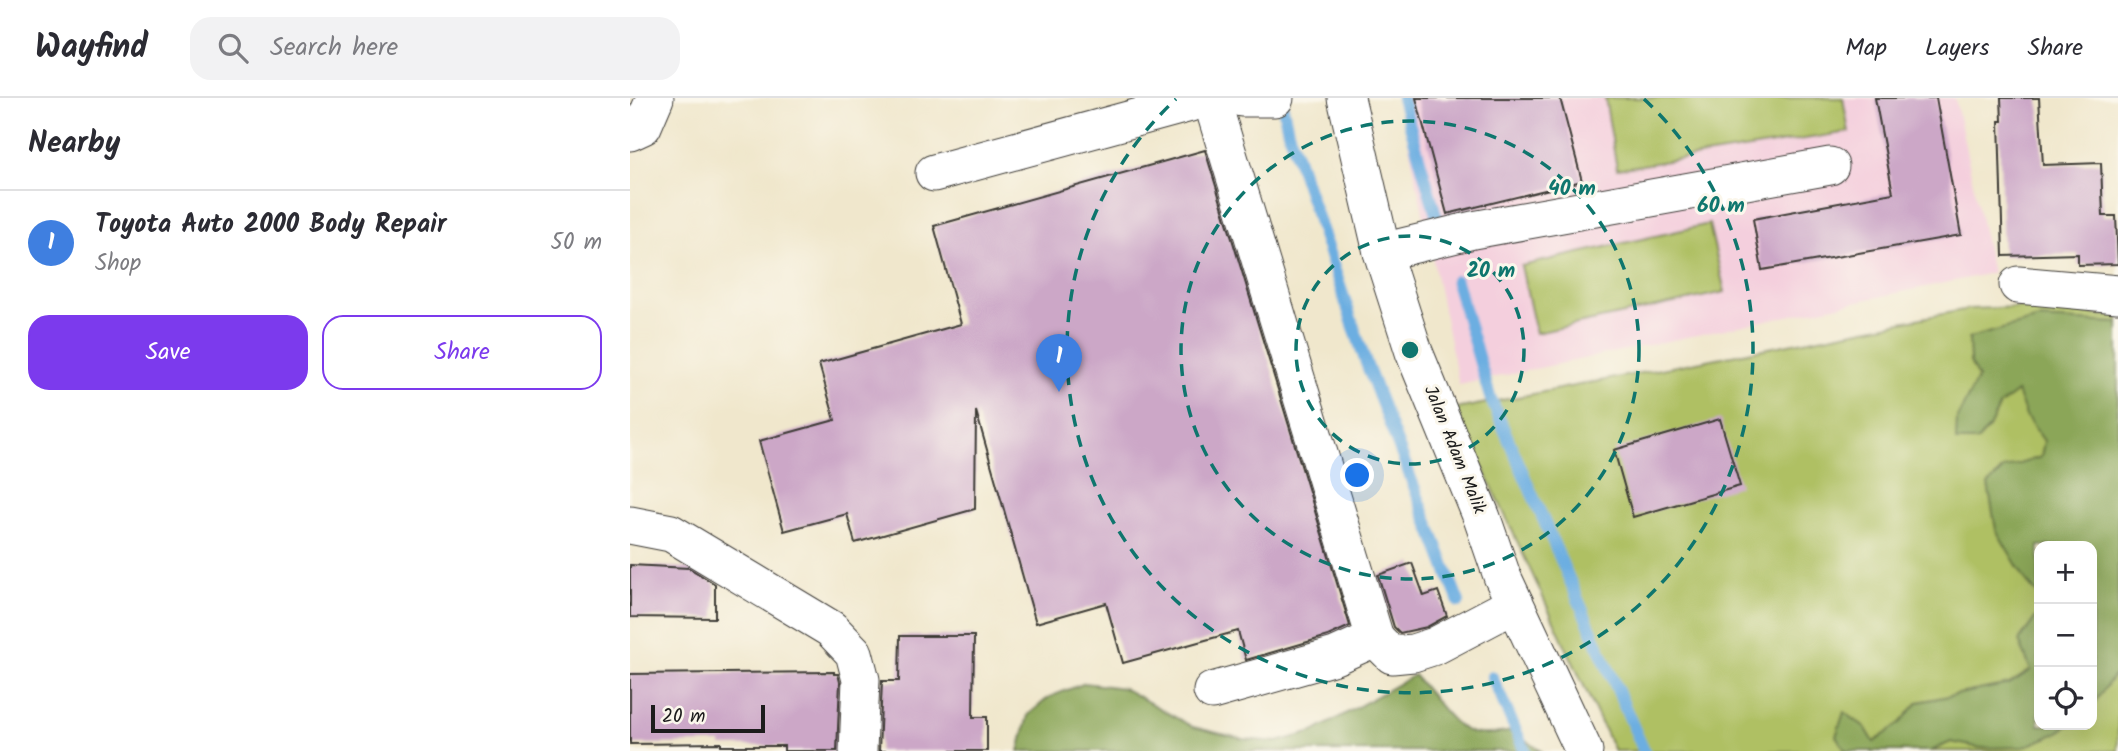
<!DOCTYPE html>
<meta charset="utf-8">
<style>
:root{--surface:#fff;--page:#f2f2f3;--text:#2b2b33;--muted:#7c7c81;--line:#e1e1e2;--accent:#7c3aed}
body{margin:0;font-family:Kalam,sans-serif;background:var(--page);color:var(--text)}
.controls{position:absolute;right:21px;bottom:21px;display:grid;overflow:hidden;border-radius:14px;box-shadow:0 7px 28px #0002}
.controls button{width:63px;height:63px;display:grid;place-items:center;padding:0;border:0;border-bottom:2px solid var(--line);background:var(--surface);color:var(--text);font:35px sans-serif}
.scale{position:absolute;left:21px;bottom:18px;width:114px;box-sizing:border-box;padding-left:7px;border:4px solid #1c1c1c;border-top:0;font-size:19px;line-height:24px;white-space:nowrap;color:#1c1c1c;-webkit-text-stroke:5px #fbf7ec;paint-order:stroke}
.you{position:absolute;left:728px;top:378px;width:24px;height:24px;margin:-18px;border:5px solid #fff;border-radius:50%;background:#1a73e8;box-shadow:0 0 0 10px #1a73e833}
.badge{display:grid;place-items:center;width:46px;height:46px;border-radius:50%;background:var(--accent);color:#fff;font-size:23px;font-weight:700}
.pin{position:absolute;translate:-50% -58px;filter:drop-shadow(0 2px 4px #0008)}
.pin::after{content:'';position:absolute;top:37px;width:24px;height:21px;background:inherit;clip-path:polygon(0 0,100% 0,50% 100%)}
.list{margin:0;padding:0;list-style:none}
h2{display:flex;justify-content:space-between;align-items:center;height:91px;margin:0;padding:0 28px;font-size:30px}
h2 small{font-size:23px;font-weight:400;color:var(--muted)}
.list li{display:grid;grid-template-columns:46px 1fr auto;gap:21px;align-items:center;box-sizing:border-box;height:105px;padding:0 28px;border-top:2px solid var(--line)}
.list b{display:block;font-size:26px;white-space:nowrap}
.list p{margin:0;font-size:23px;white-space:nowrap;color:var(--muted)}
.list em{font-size:23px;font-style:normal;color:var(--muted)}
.actions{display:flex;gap:14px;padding:21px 28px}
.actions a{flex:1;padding:16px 0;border:2px solid var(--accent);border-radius:21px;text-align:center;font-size:24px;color:var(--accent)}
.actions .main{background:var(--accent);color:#fff}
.icon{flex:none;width:38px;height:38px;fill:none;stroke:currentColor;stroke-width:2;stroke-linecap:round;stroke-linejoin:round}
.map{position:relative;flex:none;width:1488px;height:653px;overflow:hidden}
header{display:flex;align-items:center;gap:42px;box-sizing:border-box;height:98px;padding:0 35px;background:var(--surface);border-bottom:2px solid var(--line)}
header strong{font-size:33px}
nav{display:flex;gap:38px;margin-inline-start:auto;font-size:24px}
.search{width:490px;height:63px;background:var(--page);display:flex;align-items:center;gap:18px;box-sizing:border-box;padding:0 24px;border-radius:21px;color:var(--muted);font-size:26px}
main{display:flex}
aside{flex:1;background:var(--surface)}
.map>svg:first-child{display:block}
.built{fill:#f4cfdd}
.green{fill:#afc063;stroke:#666e40;stroke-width:2;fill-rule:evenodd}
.forest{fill:#8ba659;stroke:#54613a;stroke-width:2}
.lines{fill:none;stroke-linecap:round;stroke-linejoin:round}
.stream{stroke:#6caee1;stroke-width:12}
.building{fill:#cca7c7}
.minor-casing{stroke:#3c3a36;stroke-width:39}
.minor{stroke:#fff;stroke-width:37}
.ring{fill:none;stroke:#0f766e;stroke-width:3.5;stroke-dasharray:12 9}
.labels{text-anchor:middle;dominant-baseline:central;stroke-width:6;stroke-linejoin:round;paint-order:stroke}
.street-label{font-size:18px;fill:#1c1c1c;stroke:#fbf7ec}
.centre{fill:#0f766e;stroke:#fbf7ec;stroke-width:3.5}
.ring-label{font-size:21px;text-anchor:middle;font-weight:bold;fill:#0f766e;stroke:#fbf7ec;stroke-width:6;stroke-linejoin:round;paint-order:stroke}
</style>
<header>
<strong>Wayfind</strong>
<div class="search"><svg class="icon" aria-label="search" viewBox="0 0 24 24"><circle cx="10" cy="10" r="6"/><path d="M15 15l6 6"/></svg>Search here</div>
<nav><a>Map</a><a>Layers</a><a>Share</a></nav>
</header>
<main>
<aside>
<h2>Nearby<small></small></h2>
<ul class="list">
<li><span class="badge" style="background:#3f7fe0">1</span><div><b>Toyota Auto 2000 Body Repair</b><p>Shop</p></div><em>50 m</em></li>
</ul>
<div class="actions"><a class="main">Save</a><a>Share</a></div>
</aside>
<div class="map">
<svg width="1488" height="653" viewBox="0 0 1488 653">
<rect width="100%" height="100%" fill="#fbf7ec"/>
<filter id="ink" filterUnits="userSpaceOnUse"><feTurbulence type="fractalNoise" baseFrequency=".0143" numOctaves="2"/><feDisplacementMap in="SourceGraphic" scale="14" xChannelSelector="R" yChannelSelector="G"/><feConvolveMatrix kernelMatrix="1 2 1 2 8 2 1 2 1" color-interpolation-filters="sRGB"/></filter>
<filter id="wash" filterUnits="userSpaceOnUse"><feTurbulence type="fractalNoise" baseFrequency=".00686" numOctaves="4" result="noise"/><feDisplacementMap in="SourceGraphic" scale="28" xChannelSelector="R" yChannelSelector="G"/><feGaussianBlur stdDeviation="1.57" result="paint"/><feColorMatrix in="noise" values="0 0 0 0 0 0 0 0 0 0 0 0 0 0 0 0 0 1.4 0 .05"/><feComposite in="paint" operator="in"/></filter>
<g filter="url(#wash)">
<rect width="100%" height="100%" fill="#f0e7cc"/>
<polygon class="built" points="769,0 1325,0 1362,175 829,287"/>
<g class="green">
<polygon points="975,0 1213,0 1219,34 987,71"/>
<polygon points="1079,126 1095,194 906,235 891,168"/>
<path d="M 1392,209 L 1488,219 L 1488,653 L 984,653 L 826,311 L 1338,211 ZM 1409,448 L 1462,448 L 1462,627 L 1409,627 Z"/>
</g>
<g class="forest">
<polygon points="1409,221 1488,225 1488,572 1462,608 1462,448 1409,448 1409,627 1439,627 1425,636 1394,649 1351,650 1321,644 1301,653 1216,653 1206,638 1214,614 1235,629 1244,644 1271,624 1288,604 1379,586 1401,572 1389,543 1408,516 1409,498 1396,483 1366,432 1358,387 1373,371 1411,359 1414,343 1396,318 1387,294 1370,307 1359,330 1347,343 1326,343 1327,320 1348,280 1340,264 1339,240"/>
<path d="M 784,577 C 795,590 821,624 833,631 C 848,640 868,635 883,633 L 911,653 L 389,653 L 398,617 L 419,599 L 455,585 L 493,590 L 563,629 L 613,641 L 647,644 L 683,634 Z"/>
</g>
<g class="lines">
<g class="stream">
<polyline points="651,0 658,33 736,265 829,504"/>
<polyline points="772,0 809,127"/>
<polyline points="826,183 860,299 1014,653"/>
<polyline points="862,579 895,653"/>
</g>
</g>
<g id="blocks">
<g class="building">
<polygon points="786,0 930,0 952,83 817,116"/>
<polygon points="1245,0 1306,0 1331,137 1132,172 1123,121 1263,95"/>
<polygon points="1371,0 1409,0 1413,67 1471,65 1473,118 1486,118 1488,166 1448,167 1448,156 1373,158 1369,23 1372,23"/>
<polygon points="575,52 720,528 698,538 616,562 608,533 493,565 476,505 406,525 346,313 345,411 225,445 217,416 154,433 129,343 205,322 189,266 331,226 304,128"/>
<polygon points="1090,321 1110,388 1003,419 984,352"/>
<polygon points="782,465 794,498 808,493 817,518 797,529 770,535 764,529 748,477"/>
<polygon points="0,467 59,470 85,486 85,520 0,519"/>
<polygon points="270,538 344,538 343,619 357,619 357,653 249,653 252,583 269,583"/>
<polygon points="204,574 204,576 208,576 210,584 207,653 154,653 154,648 91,648 91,645 0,646 0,576"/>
</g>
</g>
</g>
<g filter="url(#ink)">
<use href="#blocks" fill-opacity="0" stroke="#3c3a36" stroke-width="2"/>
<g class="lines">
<defs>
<g id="minor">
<polyline points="581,0 745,540 705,558 582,593"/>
<polyline points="611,0 645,0"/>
<polyline points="716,0 752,154 784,254 852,420 872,478 954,653"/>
<polyline points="0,34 13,28 25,0"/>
<polyline points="304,75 579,0"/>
<polyline points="752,154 843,132 1200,68"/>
<polyline points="1388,187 1488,196"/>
<polyline points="0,427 41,435 201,531 224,555 231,582 228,653"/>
<polyline points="745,540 762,557 783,555 805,548 885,506"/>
</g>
</defs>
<use href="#minor" class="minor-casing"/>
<use href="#minor" class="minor"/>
</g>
</g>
<g class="ring">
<circle cx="780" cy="252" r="114"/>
<circle cx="780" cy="252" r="229"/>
<path d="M1014 1A343 343 0 1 1 546 1"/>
</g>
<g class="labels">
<g class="street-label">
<text transform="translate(824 352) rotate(68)">Jalan Adam Malik</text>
</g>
</g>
<circle cx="780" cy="252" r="10" class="centre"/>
<g class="ring-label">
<text x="942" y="97">40 m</text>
<text x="1091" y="114">60 m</text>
<text x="861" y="179">20 m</text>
</g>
</svg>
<div class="controls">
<button>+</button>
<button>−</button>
<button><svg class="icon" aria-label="locate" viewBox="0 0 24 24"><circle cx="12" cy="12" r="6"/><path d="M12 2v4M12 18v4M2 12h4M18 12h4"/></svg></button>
</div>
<div class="scale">20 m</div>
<div class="you"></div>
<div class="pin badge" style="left:429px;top:294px;background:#3f7fe0">1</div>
</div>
</main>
